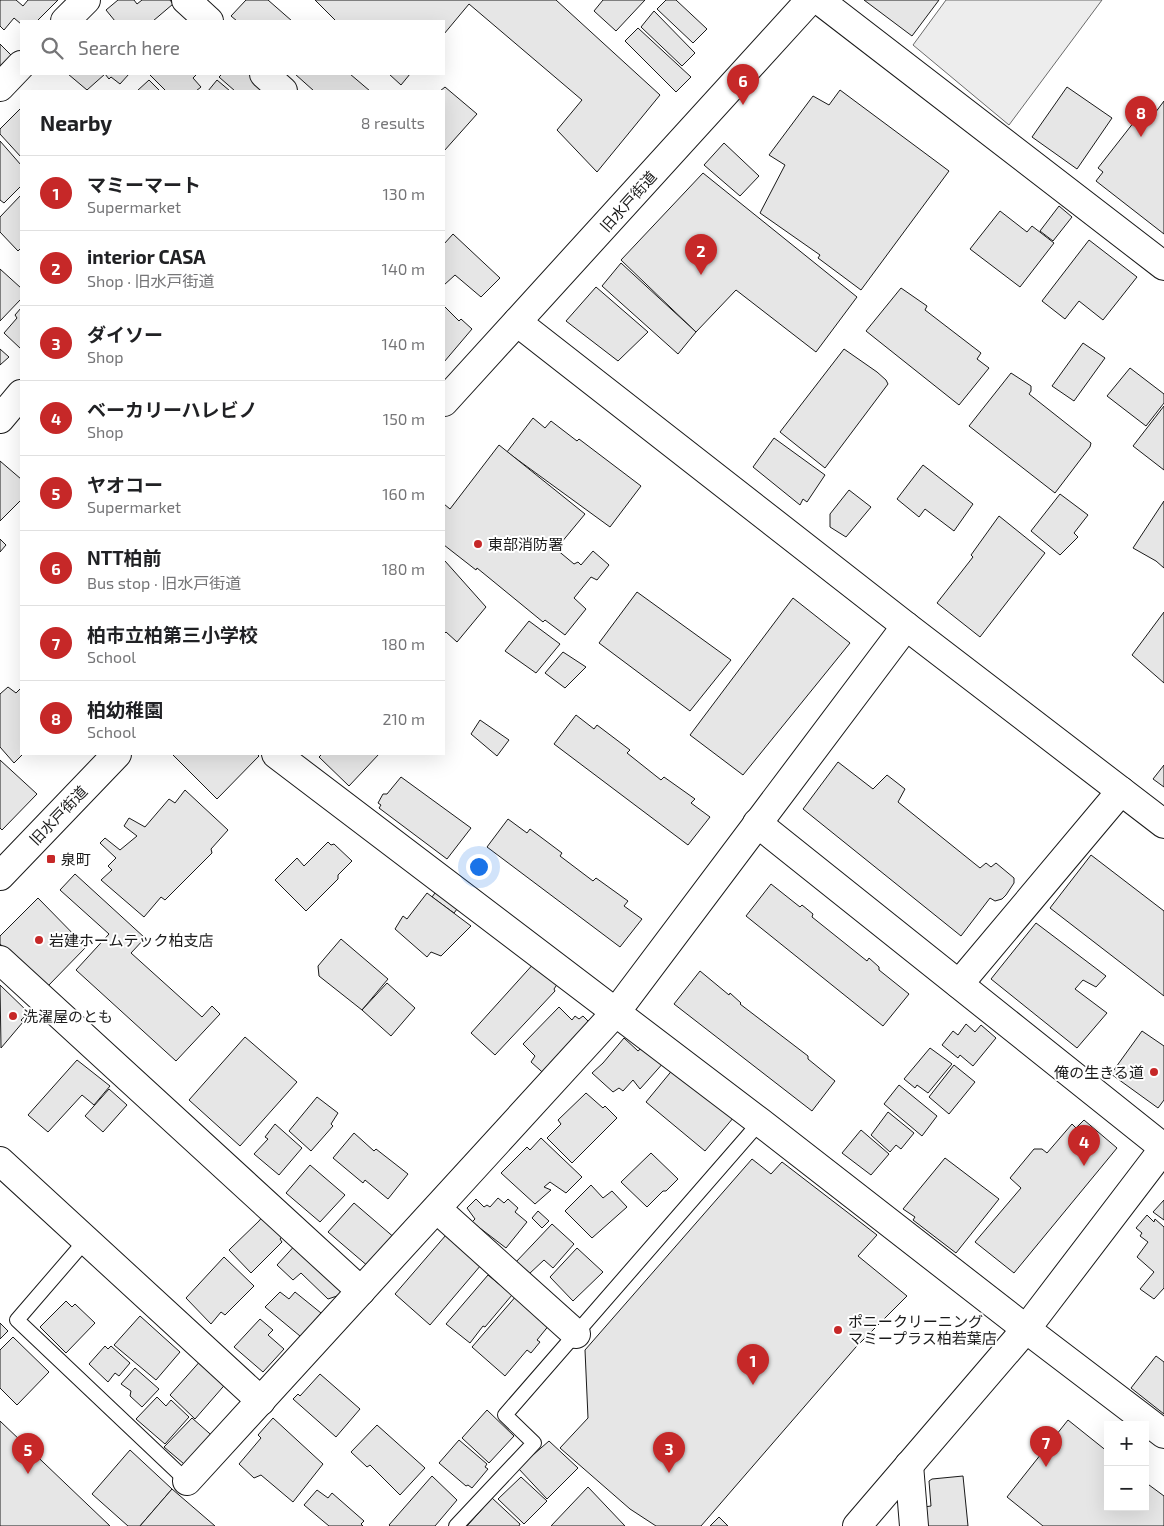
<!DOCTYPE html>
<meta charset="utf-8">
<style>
:root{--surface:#fff;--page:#f6f6f6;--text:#202124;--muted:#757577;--line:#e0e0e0;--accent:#c62828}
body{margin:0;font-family:"Exo 2","Noto Sans JP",sans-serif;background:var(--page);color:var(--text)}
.controls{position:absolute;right:15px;bottom:15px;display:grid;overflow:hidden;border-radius:0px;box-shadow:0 5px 20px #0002}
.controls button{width:45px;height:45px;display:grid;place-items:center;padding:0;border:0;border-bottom:1px solid var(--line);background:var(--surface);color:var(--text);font:25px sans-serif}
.you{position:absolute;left:478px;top:866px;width:18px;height:18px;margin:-12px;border:4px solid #fff;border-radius:50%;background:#1a73e8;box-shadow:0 0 0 8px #1a73e833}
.badge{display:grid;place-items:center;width:32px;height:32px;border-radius:50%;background:var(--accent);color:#fff;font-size:16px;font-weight:700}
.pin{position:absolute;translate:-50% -41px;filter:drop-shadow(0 1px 2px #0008)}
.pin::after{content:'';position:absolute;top:26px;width:18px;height:15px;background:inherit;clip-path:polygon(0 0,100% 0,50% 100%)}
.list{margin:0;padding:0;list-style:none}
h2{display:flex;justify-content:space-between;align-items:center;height:65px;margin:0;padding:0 20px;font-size:21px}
h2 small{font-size:16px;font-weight:400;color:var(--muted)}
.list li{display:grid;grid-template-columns:32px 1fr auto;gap:15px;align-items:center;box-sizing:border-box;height:75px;padding:0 20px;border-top:1px solid var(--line)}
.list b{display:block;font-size:19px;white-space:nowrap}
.list p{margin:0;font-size:16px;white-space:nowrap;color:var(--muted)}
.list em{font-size:16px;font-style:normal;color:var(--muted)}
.icon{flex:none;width:28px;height:28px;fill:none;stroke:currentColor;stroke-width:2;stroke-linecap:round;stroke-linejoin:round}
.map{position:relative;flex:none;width:1164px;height:1526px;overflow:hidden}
.search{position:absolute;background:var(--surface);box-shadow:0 5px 20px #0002;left:20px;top:20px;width:425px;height:55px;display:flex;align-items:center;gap:12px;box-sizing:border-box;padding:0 18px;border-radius:0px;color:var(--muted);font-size:19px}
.panel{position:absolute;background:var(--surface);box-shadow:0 5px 20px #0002;left:20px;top:90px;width:425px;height:665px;border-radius:0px}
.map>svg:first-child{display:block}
.built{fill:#ededed;stroke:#6a6a6a}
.building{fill:#e6e6e6;stroke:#1a1a1a}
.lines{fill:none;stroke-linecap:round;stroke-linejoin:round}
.service-casing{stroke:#1a1a1a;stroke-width:16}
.minor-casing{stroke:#1a1a1a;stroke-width:30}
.tertiary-casing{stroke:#1a1a1a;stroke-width:30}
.primary-casing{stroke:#1a1a1a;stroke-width:30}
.service{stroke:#fff;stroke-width:14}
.minor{stroke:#fff;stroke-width:28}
.tertiary{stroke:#fff;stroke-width:28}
.primary{stroke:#fff;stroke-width:28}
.poi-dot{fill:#c62828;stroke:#fff;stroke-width:2}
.labels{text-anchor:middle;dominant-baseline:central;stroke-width:4;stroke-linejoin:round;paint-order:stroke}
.street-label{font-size:15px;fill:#1a1a1a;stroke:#fff}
.poi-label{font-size:15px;fill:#1a1a1a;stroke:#fff;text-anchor:start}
</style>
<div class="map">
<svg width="1164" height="1526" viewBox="0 0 1164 1526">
<rect width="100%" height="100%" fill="#fff"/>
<polygon class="built" points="946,0 1102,0 1009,125 913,45"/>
<g class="building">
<polygon points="0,0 16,0 23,6 28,0 58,0 37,21 21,21 21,24 14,18 4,30 0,26"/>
<polygon points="118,0 134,0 137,4 142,0 170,0 173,4 153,21 115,21 106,10"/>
<polygon points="246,0 268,0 292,21 237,21 231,16"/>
<polygon points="315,0 556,0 660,95 597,172 557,130 582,100 469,4 444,34 444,21 336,21"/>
<polygon points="603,0 645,0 616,31 594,11"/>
<polygon points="666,0 676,0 707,29 693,43 657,9"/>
<polygon points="864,0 939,0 912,36"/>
<polygon points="654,11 695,53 682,66 641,27"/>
<polygon points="638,28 691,77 676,92 625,41"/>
<polygon points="0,44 14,58 0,73"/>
<polygon points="68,74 129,74 120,84 111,77 109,79 105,74 87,90"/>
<polygon points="149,74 197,74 193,78 201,87 196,91 166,91"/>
<polygon points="222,74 254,74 273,91 235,91 219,77"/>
<polygon points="295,74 350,74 370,91 314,91"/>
<polygon points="389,74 410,74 401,85"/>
<polygon points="149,80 160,91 137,91"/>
<polygon points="217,80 230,91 208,91"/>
<polygon points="445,87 477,114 444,151 444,91 440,91"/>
<polygon points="1067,87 1112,118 1077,169 1032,137"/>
<polygon points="840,90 949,171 861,290 818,258 820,255 760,213 785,165 769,155 813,96 829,105"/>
<polygon points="1164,101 1164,234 1096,181 1103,172 1098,168 1134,122 1143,129"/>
<polygon points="21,108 21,157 0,134 0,129"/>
<polygon points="0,141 21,165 21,186 4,203 0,200"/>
<polygon points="724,143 759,176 740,196 704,165"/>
<polygon points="703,173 857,297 816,352 736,290 696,332 621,260"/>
<polygon points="21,195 21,248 18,251 0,232 0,217"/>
<polygon points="1059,206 1072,217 1053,241 1040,231"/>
<polygon points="1000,211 1027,232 1032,226 1054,243 1020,287 970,249"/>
<polygon points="453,234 500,278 481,297 455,275 444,285 444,244"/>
<polygon points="1089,240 1137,277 1103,320 1079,301 1065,319 1042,301"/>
<polygon points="621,263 696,332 678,354 602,286"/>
<polygon points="0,269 21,288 21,299 0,321"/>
<polygon points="596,287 648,332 618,361 566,321"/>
<polygon points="901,288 927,306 925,310 981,353 977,359 989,368 959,405 866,331"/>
<polygon points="444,306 459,321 461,319 472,329 444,362"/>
<polygon points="21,308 21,349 4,333 17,318 15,315"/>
<polygon points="1083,343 1105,358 1074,401 1052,386"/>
<polygon points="0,349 9,357 0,365"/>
<polygon points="844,349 877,372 886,380 888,384 825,468 780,432"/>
<polygon points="1130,368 1164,394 1164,403 1146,426 1107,396"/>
<polygon points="1011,373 1031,386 1031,391 1029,394 1091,443 1090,447 1055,493 969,426"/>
<polygon points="1164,406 1164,470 1133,446"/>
<polygon points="533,418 545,428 551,421 577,441 579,439 641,486 610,527 507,452"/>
<polygon points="774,438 825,475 807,502 803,499 800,505 753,467"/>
<polygon points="499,445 585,514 556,549 574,564 578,562 581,565 593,551 609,565 597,580 591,577 574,598 586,609 565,635 545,620 543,622 477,568 476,570 444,545 444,504 450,509"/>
<polygon points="0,461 21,479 21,500 0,521"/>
<polygon points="923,465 973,504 954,531 925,509 919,517 897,499"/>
<polygon points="849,490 871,507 846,537 830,527 830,514"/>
<polygon points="1060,494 1088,515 1074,533 1078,537 1060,555 1031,531"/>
<polygon points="1164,501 1164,568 1156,561 1133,548"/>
<polygon points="999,516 1045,553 980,637 937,603 973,557 971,555"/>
<polygon points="0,539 6,545 0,552"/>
<polygon points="445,561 486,607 457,642 446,632 444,634 444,562"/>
<polygon points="637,592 731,660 690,711 599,643"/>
<polygon points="793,598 850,643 743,775 690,735"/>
<polygon points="1164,612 1164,683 1132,655"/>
<polygon points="529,621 560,644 536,673 505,651"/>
<polygon points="563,652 586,667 565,688 545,673"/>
<polygon points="8,687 16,693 21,688 21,754 23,754 14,763 0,747 0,694"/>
<polygon points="576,715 594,729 597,725 630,750 627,753 661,780 664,777 695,799 691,803 710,817 688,845 554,744"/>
<polygon points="480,720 509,740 497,756 471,734"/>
<polygon points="172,754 257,754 259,756 217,799"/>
<polygon points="322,754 379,754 349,786 319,757"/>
<polygon points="0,760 37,794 2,830 0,828"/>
<polygon points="838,762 873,789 887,775 905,789 898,802 980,868 986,863 991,867 996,863 1014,878 1014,883 1006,895 1002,899 995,901 990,898 961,936 803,809"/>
<polygon points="1164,765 1164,787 1153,779"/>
<polygon points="401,777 471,828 447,859 379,808 381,805 378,803 383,794 387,794"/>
<polygon points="185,790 228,830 211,849 212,853 165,900 161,897 144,917 101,880 112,870 108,866 116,858 100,843 105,838 120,850 137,836 124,826 129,818 145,827 169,799 175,803"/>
<polygon points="508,819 527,833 530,829 562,853 560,856 593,881 596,878 628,901 624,906 642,919 620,947 487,847"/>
<polygon points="328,842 331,845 334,844 352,861 338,875 338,879 306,911 275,880 297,858 304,866"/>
<polygon points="1091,855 1164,911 1164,996 1050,908"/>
<polygon points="75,874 145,938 131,953 202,1017 212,1006 220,1014 176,1061 76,970 109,934 60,890"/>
<polygon points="771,884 800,907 802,905 813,914 812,917 867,961 869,958 879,967 879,970 909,994 883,1026 746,916"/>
<polygon points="441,885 464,900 454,913 432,897"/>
<polygon points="427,893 471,926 441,956 431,952 427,957 395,929 403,916 407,919"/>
<polygon points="38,898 86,947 48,986 0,944 0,936"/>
<polygon points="1036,923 1106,976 1096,987 1083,980 1075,989 1107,1013 1077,1048 991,979"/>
<polygon points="341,939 388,979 362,1010 319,976 318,966"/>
<polygon points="536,961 558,983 554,989 555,991 495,1055 471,1033"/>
<polygon points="700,971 729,995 730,993 741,1003 740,1004 808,1056 808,1059 835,1081 812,1111 674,1004"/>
<polygon points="387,983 415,1008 391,1036 362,1010"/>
<polygon points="0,985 29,1013 21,1020 23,1022 1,1048"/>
<polygon points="559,1007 572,1020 575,1016 579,1019 583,1016 594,1027 549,1078 531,1062 535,1056 523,1044"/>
<polygon points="966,1024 975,1032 981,1025 996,1038 973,1066 960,1055 958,1058 942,1045 953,1031 958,1035"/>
<polygon points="1142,1031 1164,1046 1164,1100 1158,1108 1111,1074"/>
<polygon points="245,1037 297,1082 240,1146 189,1100"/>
<polygon points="624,1038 638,1051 646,1044 665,1061 640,1089 633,1080 623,1091 619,1088 613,1092 592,1073 603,1063"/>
<polygon points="930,1048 952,1064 928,1093 917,1085 915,1088 904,1079"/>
<polygon points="77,1060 110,1086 94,1105 82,1095 48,1132 28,1115"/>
<polygon points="954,1065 975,1082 949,1114 929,1097"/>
<polygon points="674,1068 734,1117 705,1151 646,1102"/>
<polygon points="899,1085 937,1116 922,1136 884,1104"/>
<polygon points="109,1089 127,1105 103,1132 85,1116"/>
<polygon points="586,1093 603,1108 605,1106 617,1118 572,1163 547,1138 561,1124 558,1120"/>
<polygon points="317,1097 338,1113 331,1124 333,1126 311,1151 289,1131"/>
<polygon points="888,1112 914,1133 901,1149 896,1145 890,1152 871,1135"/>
<polygon points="1084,1120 1117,1148 1014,1273 975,1242 1021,1188 1010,1178 1034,1149 1042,1149 1047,1153 1072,1124 1076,1128"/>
<polygon points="275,1124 302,1148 279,1175 254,1154 268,1139 265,1137"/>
<polygon points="861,1130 889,1154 871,1175 842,1153"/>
<polygon points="354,1133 374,1151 376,1149 408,1174 388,1199 365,1180 363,1183 333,1158"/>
<polygon points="541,1138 582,1177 566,1193 550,1182 544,1187 551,1190 535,1204 501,1173 527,1147 530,1150"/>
<polygon points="651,1153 678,1179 666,1191 663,1191 647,1207 621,1182"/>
<polygon points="945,1158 999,1199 956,1253 913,1220 915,1217 903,1209"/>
<polygon points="752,1159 771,1174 782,1162 877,1235 858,1256 907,1296 856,1347 701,1526 656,1526 630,1509 560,1448 588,1418 585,1350"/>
<polygon points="310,1165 345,1195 320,1222 286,1193"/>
<polygon points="591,1185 603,1198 612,1191 627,1207 592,1238 565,1211"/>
<polygon points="498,1198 504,1203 508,1199 518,1208 515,1212 527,1222 506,1248 472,1222 475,1219 467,1208 476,1199 484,1207 487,1205 490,1207"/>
<polygon points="1164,1200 1164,1220 1153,1212"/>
<polygon points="354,1203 396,1239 369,1267 328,1232"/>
<polygon points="267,1211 289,1228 280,1239 282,1242 251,1273 229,1250 259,1221"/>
<polygon points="538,1211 549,1221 542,1228 532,1218"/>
<polygon points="1147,1215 1154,1222 1155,1219 1164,1227 1164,1288 1154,1299 1140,1289 1154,1272 1137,1257 1148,1242 1140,1236 1142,1233 1136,1228"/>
<polygon points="552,1224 574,1244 553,1268 544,1260 529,1274 515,1263"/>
<polygon points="446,1235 481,1265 430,1325 395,1294"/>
<polygon points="299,1241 345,1279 340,1295 328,1299 301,1273 293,1280 277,1265"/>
<polygon points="577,1248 603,1272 573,1301 550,1277"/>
<polygon points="224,1257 254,1286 225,1315 221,1312 211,1324 186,1298"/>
<polygon points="488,1275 512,1295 485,1327 483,1326 470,1343 446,1324"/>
<polygon points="280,1292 289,1299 295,1292 321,1313 313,1323 319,1329 306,1341 265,1307"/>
<polygon points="517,1295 550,1324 537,1340 540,1342 531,1353 527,1350 505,1376 472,1347"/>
<polygon points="66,1301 72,1307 75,1304 95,1323 66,1353 40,1327"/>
<polygon points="140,1316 180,1352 156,1380 114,1345"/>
<polygon points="260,1319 273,1330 268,1335 284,1349 263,1372 234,1347"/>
<polygon points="0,1323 8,1331 0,1339"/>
<polygon points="13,1337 49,1372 17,1405 0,1388 0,1350"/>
<polygon points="105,1346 108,1349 111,1346 130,1363 119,1376 115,1373 108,1382 89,1364"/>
<polygon points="1156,1356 1164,1362 1164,1414 1131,1388"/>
<polygon points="203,1358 229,1380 195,1419 170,1395"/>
<polygon points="135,1368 159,1389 142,1407 130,1396 131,1391 121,1384"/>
<polygon points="320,1374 360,1409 336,1437 293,1399 298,1394 300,1396"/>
<polygon points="157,1397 166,1406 171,1400 189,1417 165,1444 136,1419"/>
<polygon points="487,1410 514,1436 489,1463 462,1438"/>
<polygon points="192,1418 217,1440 190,1469 164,1447"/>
<polygon points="273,1418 323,1464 293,1502 261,1475 254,1478 239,1464 261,1438 258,1435"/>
<polygon points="1068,1420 1108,1452 1108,1507 1145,1507 1145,1482 1164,1496 1164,1526 1043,1526 1007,1497"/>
<polygon points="0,1421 110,1526 0,1526"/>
<polygon points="377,1425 425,1468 400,1495 370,1465 367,1467 351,1452"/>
<polygon points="459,1440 487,1464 485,1467 488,1469 472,1488 468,1485 466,1486 439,1463"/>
<polygon points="549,1441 578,1468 547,1499 518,1468"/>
<polygon points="130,1450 172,1489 140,1526 128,1526 92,1494"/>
<polygon points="432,1476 457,1500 435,1526 390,1526 389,1525"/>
<polygon points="963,1476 968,1526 925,1526 924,1507 931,1506 929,1481 932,1479"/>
<polygon points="521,1477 547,1501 524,1524 498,1499"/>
<polygon points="588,1487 625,1526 551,1526"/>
<polygon points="172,1489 215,1526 140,1526"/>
<polygon points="317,1490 328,1498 332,1493 364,1521 361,1524 363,1526 329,1526 304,1505"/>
<polygon points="492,1498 520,1524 519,1526 467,1526"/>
<polygon points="719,1517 728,1526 710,1526"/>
</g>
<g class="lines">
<defs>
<g id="service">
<polyline points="86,1240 17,1320 187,1481"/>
<polyline points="456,1526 534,1443 505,1415 760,1122"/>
</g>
<g id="minor">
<polyline points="186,0 209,21"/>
<polyline points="819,0 1164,266"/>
<polyline points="65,21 86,0"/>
<polyline points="264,74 283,91"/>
<polyline points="0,87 21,65"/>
<polyline points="0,419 21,394"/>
<polyline points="276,754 760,1122 1026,1329 1164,1434"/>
<polyline points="757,823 1164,1148"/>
<polyline points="0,960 361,1291"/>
<polyline points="959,984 1121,791"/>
<polyline points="0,1161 261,1401"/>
<polyline points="437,1209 576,1334"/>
<polyline points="909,1465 914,1526"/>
<polyline points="187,1481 616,1012 906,626"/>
</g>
<g id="tertiary">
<polyline points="517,322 906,626 1164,824"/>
<polyline points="857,1526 1026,1329 1164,1148"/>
</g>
<g id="primary">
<polyline points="444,402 810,0"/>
<polyline points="0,876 117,754"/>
</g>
</defs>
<use href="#service" class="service-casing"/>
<use href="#minor" class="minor-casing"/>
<use href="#tertiary" class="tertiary-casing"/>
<use href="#primary" class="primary-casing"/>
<use href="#service" class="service"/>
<use href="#minor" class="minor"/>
<use href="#tertiary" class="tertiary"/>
<use href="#primary" class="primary"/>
</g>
<g class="poi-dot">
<circle cx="478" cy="544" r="5"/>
<rect x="46" y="854" width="10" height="10" rx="2.5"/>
<circle cx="39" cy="940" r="5"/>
<circle cx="13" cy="1016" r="5"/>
<circle cx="1154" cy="1072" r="5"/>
<circle cx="838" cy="1330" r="5"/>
</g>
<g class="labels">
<g class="street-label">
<text transform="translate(628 201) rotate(-48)">旧水戸街道</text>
<text transform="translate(58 815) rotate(-46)">旧水戸街道</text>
</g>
<g class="poi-label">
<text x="488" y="544">東部消防署</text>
<text x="61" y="859">泉町</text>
<text x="49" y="940">岩建ホームテック柏支店</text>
<text x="23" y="1016">洗濯屋のとも</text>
<text x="1144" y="1072" text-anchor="end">俺の生きる道</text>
<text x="848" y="1321">ポニークリーニング<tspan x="848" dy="17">マミープラス柏若葉店</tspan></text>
</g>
</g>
</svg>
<div class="controls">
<button>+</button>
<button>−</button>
</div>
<div class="you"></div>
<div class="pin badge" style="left:753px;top:1385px">1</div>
<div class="pin badge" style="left:701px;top:275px">2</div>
<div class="pin badge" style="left:669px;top:1473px">3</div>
<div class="pin badge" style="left:1084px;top:1166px">4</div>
<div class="pin badge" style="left:28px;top:1474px">5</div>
<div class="pin badge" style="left:743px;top:105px">6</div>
<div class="pin badge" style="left:1046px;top:1467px">7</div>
<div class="pin badge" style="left:1141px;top:137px">8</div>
<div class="search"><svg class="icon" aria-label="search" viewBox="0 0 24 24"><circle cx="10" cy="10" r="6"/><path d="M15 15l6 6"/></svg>Search here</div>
<section class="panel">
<h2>Nearby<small>8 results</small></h2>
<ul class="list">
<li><span class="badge">1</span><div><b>マミーマート</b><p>Supermarket</p></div><em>130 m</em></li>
<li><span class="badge">2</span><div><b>interior CASA</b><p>Shop · 旧水戸街道</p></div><em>140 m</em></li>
<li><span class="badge">3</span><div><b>ダイソー</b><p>Shop</p></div><em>140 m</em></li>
<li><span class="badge">4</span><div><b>ベーカリーハレビノ</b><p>Shop</p></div><em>150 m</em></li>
<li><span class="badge">5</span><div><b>ヤオコー</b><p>Supermarket</p></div><em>160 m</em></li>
<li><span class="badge">6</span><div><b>NTT柏前</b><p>Bus stop · 旧水戸街道</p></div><em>180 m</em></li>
<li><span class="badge">7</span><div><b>柏市立柏第三小学校</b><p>School</p></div><em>180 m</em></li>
<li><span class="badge">8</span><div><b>柏幼稚園</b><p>School</p></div><em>210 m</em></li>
</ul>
</section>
</div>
